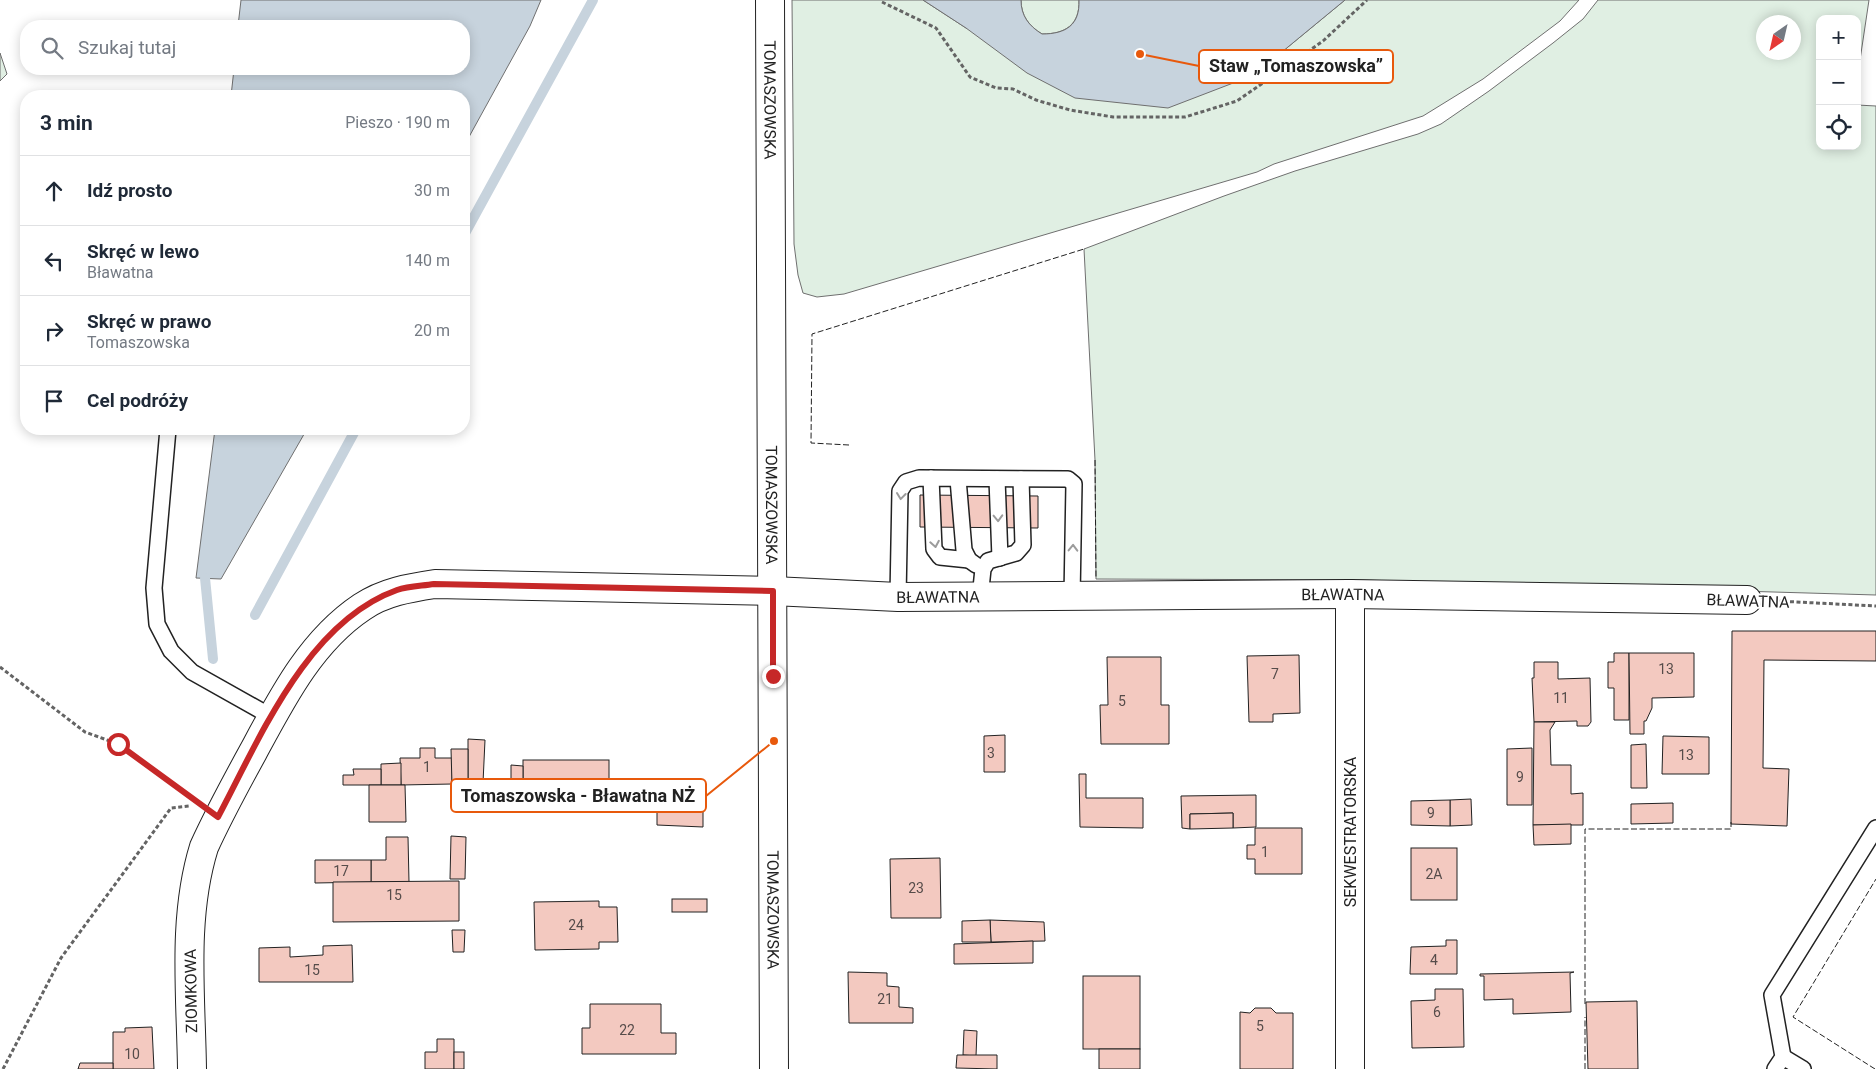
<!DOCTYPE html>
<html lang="pl">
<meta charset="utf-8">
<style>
:root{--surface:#fff;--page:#f2f2f3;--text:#1f2937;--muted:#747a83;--line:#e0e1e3}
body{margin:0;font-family:Roboto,sans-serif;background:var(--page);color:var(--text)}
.controls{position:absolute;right:15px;top:15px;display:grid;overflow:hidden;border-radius:10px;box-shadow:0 2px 12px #0003}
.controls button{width:45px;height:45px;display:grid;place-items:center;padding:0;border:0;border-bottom:1px solid var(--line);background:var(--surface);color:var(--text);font:25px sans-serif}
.compass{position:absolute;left:1756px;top:15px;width:45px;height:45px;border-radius:50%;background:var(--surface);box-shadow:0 2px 12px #0003;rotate:214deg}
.stop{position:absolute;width:15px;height:15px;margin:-11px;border:4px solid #c62828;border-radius:50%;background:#fff}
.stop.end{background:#c62828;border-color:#fff;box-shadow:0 1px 5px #0008}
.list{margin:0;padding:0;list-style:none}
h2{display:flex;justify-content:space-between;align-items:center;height:65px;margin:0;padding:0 20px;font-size:21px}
h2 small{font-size:16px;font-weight:400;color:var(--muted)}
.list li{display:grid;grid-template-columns:32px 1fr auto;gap:15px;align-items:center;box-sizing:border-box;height:70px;padding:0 20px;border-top:1px solid var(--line)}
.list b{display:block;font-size:19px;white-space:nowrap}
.list p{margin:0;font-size:16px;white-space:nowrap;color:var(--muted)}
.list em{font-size:16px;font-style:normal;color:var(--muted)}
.icon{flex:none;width:28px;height:28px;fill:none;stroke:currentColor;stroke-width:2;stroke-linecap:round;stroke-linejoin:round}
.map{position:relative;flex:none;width:1876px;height:1069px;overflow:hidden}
.search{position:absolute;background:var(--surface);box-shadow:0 2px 12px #0003;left:20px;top:20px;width:450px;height:55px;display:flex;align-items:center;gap:12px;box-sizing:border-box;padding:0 18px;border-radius:20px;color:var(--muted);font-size:19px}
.panel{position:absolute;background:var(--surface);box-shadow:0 2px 12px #0003;left:20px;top:90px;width:450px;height:345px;border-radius:20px}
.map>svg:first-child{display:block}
.green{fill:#e0efe3;stroke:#6f6f6f;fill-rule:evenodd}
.water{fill:#c7d3dd;stroke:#6f6f6f}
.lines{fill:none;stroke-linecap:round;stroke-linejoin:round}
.stream{stroke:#c7d3dd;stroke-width:10}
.building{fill:#f3c9c0;stroke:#222}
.service-casing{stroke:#222;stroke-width:18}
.minor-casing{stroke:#222;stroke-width:30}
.tertiary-casing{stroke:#222;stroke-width:30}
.path{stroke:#646464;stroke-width:3;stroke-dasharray:4 2.5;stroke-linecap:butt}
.service{stroke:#fff;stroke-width:15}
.minor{stroke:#fff;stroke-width:28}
.tertiary{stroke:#fff;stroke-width:28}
.fence{stroke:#222;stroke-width:1;stroke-dasharray:6 2.5;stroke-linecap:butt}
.oneway{stroke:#9c9c9c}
.route{stroke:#c62828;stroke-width:6}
.labels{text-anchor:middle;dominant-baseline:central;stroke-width:4;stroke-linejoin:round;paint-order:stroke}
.number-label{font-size:14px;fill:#564c4a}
.street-label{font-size:16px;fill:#222;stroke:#fff}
.leader{fill:none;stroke:#e8590c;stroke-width:2}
.callout-dot{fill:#e8590c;stroke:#fff;stroke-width:2}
.callout{fill:#fff;stroke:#e8590c;stroke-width:2}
.callout-label{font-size:18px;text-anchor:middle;font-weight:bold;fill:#222}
</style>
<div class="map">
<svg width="1876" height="1069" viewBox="0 0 1876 1069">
<rect width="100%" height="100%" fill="#fff"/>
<g class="green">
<polygon points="792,0 923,0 966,28 1254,75 1345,0 1579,0 1560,21 1483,79 1423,116 1274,164 1257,172 844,294 817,297 803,293 798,275 794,244"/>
<path d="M 1021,0 L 1079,0 C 1080,25 1065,34 1042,34 C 1029,26 1021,16 1021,0 Z"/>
<path d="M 1598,0 L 1869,0 L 1857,80 L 1857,19 L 1820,19 L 1820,146 L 1857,146 L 1857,105 L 1876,106 L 1876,595 L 1361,580 L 1096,579 L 1095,460 L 1084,249 L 1224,196 L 1295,171 L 1418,134 L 1441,124 L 1489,91 L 1553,43 L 1583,19 ZM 1764,22 L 1794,22 L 1794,52 L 1764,52 Z"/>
<polygon points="0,53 7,74 0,81"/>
</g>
<g class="water">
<polygon points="241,0 541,0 530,26 464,146 464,96 231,96 234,69 464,69 464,26 238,26"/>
<path d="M 923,0 L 1021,0 C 1021,16 1029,26 1042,34 C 1066,34 1080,25 1079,0 L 1345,0 L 1254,75 L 1168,108 L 1075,98 L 1027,73 L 966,28 Z"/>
<polygon points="215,429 307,429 221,579 196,578"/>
</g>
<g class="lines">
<g class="stream">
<polyline points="464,235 593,0"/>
<polyline points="205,578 213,659"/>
<polyline points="255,615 356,429"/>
</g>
</g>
<g class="building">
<polygon points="920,495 1038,496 1038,528 920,527"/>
<polygon points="1732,631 1876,631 1876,661 1764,660 1763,768 1789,769 1787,826 1731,824"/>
<polygon points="1614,653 1629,653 1629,720 1614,720 1614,688 1608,688 1608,662 1614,662"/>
<polygon points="1629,653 1694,653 1694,697 1652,698 1652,708 1646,721 1644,721 1644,734 1630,734"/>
<polygon points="1299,655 1300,713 1273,714 1273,722 1249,722 1247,656"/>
<polygon points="1107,657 1161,657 1161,705 1169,705 1169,744 1101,744 1100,705 1108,705"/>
<polygon points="1534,662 1558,662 1558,679 1590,678 1591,722 1588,726 1577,726 1577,721 1534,722 1532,678 1534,678"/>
<polygon points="1534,722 1555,722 1550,730 1551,765 1571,765 1571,794 1583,793 1583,825 1533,825"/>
<polygon points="1005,735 1005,772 984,772 984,736"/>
<polygon points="1663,736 1709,737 1709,774 1662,774"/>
<polygon points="468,739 485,740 483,783 468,783"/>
<polygon points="1646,744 1647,788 1631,788 1631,745"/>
<polygon points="420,748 435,748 435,758 452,758 452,784 401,785 400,758 420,758"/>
<polygon points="1532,748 1532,805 1507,805 1507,749"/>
<polygon points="451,749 468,749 468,783 452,784"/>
<rect x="523" y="760" width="86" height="23"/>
<polygon points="401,763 401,785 381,785 381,764"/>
<polygon points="511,765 523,766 523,782 511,783"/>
<polygon points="353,769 381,769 381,785 343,785 343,775 354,775"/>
<polygon points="1079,774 1086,774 1086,798 1143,798 1143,828 1080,827"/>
<polygon points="657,783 703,783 703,827 657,825"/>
<polygon points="369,785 405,785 406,822 369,822"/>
<polygon points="1256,795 1256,827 1233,828 1233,813 1190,814 1190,829 1182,828 1181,796"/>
<polygon points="1471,799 1472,825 1450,826 1450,800"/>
<polygon points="1450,800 1450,826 1411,825 1411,801"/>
<polygon points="1673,803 1673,823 1631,824 1631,804"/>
<polygon points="1233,813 1233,828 1190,829 1190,814"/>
<polygon points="1571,824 1571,844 1534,845 1533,825"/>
<polygon points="1255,828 1302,828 1302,874 1255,874 1255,859 1247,859 1247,845 1255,845"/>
<polygon points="451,836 466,837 465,879 450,879"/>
<polygon points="386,837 408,837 409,882 371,882 371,860 386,860"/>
<rect x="1411" y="848" width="46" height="52"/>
<polygon points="940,858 941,918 891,918 890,859"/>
<polygon points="315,860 371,860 371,882 315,883"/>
<polygon points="459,881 459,921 333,922 333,882"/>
<rect x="672" y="899" width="35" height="13"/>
<polygon points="599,901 599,907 617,907 618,942 599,942 599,949 535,950 534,902"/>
<polygon points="990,920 1044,922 1045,941 991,942"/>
<polygon points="990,920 991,942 962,942 962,921"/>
<polygon points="452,930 465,930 464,952 453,952"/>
<polygon points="1446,940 1457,940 1457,974 1410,974 1411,947 1446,946"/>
<polygon points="1033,941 1033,963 954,964 954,944"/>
<polygon points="352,945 353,982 259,982 259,948 290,947 290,957 323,955 323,946"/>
<polygon points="848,972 887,973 887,986 899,987 899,1007 913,1008 913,1023 849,1023"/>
<polygon points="1574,972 1570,973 1571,1012 1513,1014 1513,999 1484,1000 1484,976 1480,976 1480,974"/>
<rect x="1083" y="976" width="57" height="73"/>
<polygon points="1435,989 1463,989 1464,1047 1412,1048 1411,1001 1435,1000"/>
<polygon points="1637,1001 1638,1069 1588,1069 1586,1002"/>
<polygon points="590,1004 661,1004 661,1033 676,1033 676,1054 582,1054 582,1028 590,1028"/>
<polygon points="1255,1008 1271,1008 1276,1013 1293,1013 1293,1069 1240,1069 1240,1012 1250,1013"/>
<polygon points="152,1027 154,1069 113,1069 113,1032 125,1032 125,1028"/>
<polygon points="964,1030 977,1031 976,1056 963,1055"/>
<polygon points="437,1039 454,1039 454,1069 425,1069 425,1052 437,1052"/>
<rect x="1099" y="1049" width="41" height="20"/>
<rect x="454" y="1052" width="10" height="17"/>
<polygon points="957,1055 997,1055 997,1069 956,1068"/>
<polygon points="80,1063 113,1063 113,1069 78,1069"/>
</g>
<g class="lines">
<defs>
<g id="service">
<polyline points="168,429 154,588 157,624 171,651 192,672 272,717"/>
<polyline points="931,478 934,549 940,557 969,560"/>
<polyline points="958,479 964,550 969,560 976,565"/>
<polyline points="997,479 1000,558"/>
<polyline points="898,597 900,491 906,482 919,478 1068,479 1074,484 1072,597"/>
<polyline points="980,598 983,569 988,561 1016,553 1023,545 1021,479"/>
<polyline points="1783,1057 1803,1069"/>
<polyline points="1775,1069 1783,1057 1772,995 1876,828"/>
</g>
<g id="minor">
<polyline points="1350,594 1350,1069"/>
<path id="s1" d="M 192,1069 C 191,995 182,918 204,847 C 219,814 236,783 253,752 C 282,698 311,641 362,607 C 384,592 409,588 435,584 L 773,591 L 898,597 L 1350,594 L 1747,600"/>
</g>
<g id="tertiary">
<path id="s2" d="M 770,0 L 774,1069"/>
</g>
</defs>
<use href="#service" class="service-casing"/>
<use href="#minor" class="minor-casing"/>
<use href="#tertiary" class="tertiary-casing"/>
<g class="path">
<polyline points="882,2 936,28 970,77 996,88 1013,89 1036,100 1070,110 1113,117 1185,117 1237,101 1323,41 1367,0"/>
<polyline points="1777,601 1876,606"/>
<polyline points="0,667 85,732 118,744 193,798"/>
<polyline points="3,1069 61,958 171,808 189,806"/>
</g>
<use href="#service" class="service"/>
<use href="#minor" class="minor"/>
<use href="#tertiary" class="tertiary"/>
<g class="fence">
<polyline points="849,445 811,443 812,334 1084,249"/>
<polyline points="1095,460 1096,579"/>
<polyline points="1585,1004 1585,829 1731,829 1731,822"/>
<polyline points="1585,1069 1585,1017"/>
<polyline points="1875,1069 1793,1017 1876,879"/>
</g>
</g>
<defs><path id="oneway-chevron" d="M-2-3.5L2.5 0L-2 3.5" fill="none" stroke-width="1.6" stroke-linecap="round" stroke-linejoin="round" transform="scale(1.25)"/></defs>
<g class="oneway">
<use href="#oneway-chevron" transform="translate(901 496) rotate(97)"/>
<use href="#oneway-chevron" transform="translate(998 518) rotate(88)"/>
<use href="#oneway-chevron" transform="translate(935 544) rotate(80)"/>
<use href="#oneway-chevron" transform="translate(1073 548) rotate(-89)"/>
</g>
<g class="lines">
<path class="route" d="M 118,744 L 218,817 C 260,738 307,622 397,590 C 409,586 422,586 434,584 L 773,591 L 773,676"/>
</g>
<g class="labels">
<g class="number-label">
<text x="1666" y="669">13</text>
<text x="1275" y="674">7</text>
<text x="1561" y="698">11</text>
<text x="1122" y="701">5</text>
<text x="991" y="753">3</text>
<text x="1686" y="755">13</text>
<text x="427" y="767">1</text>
<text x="1520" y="777">9</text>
<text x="1431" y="813">9</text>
<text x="1265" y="852">1</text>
<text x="341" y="871">17</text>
<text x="1434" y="874">2A</text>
<text x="916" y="888">23</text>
<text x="394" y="895">15</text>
<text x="576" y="925">24</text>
<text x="1434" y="960">4</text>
<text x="312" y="970">15</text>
<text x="885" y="999">21</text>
<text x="1437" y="1012">6</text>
<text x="1260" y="1026">5</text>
<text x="627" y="1030">22</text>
<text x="132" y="1054">10</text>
</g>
<g class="street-label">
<text stroke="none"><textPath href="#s2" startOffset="100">TOMASZOWSKA</textPath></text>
<text stroke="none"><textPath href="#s2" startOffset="505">TOMASZOWSKA</textPath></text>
<text stroke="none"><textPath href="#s1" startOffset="1499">BŁAWATNA</textPath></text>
<text stroke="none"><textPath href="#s1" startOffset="1094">BŁAWATNA</textPath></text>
<text transform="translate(1748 601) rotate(2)">BŁAWATNA</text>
<text transform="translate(1350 832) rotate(-90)">SEKWESTRATORSKA</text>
<text stroke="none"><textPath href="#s2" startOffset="910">TOMASZOWSKA</textPath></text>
<text transform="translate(191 991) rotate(-91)">ZIOMKOWA</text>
</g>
</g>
<path class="leader" d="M1140 54L1199 66M774 741L706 796"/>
<g class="callout-dot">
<circle cx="1140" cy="54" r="5"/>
<circle cx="774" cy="741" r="5"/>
</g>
<g class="callout">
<rect x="1199" y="50" width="194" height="33" rx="5"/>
<rect x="451" y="779" width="255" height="33" rx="5"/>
</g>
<g class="callout-label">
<text x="1296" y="72">Staw „Tomaszowska”</text>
<text x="578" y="802">Tomaszowska - Bławatna NŻ</text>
</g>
</svg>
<div class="controls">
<button>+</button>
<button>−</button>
<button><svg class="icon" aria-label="locate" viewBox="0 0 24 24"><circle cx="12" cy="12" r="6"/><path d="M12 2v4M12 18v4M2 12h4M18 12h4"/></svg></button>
</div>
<svg class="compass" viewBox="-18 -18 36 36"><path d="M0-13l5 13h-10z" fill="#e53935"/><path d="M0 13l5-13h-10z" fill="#747a83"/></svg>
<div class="stop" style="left:118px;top:744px"></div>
<div class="stop end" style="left:773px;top:676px"></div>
<div class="search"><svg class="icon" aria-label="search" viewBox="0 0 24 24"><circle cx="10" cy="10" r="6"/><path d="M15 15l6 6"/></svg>Szukaj tutaj</div>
<section class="panel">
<h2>3 min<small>Pieszo · 190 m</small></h2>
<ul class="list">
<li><svg class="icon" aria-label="ahead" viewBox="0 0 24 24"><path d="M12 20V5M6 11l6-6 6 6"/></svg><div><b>Idź prosto</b></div><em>30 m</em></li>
<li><svg class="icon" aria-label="left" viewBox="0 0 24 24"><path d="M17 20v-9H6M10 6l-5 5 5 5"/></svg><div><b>Skręć w lewo</b><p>Bławatna</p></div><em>140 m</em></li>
<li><svg class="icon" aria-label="right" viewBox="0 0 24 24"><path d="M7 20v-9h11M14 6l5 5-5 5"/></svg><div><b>Skręć w prawo</b><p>Tomaszowska</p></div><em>20 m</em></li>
<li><svg class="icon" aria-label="arrive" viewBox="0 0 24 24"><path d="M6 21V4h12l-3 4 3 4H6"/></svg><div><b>Cel podróży</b></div></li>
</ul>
</section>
</div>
